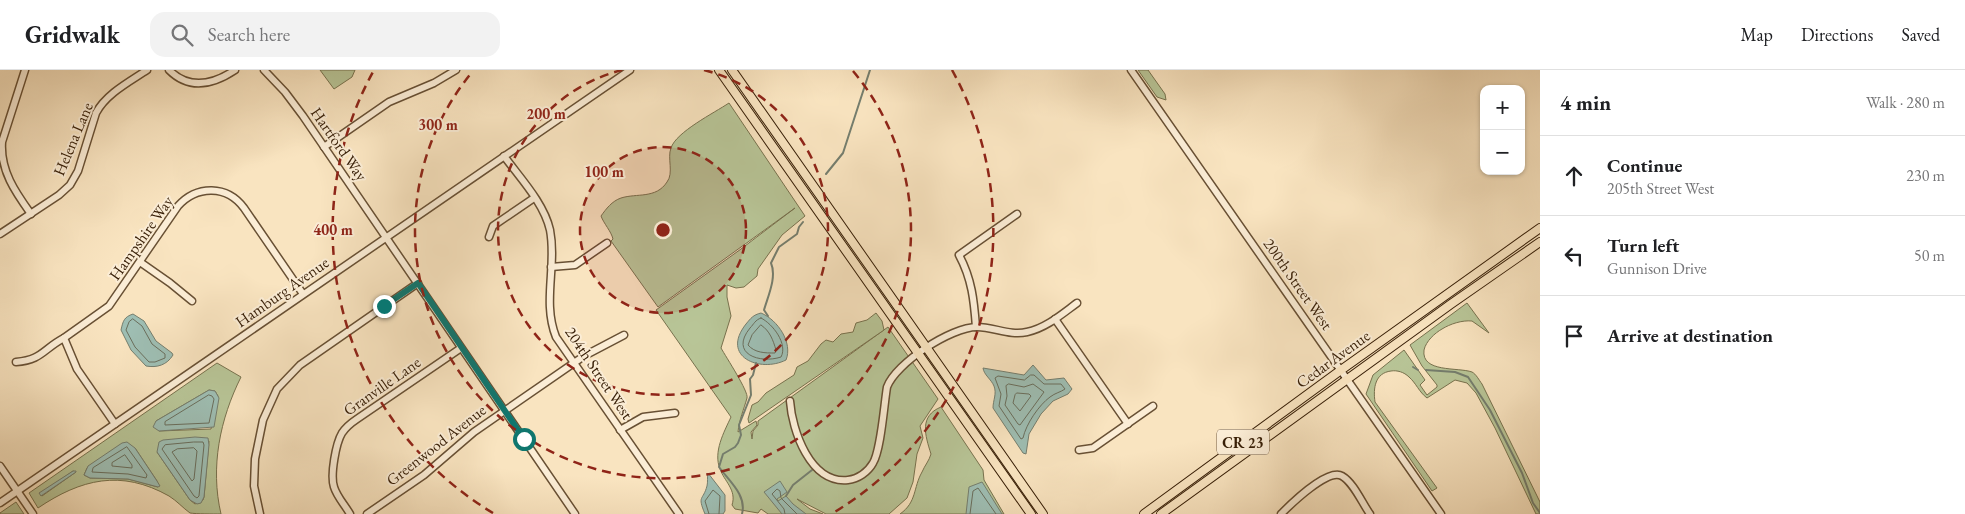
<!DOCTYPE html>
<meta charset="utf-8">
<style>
:root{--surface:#fff;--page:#f2f2f2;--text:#202124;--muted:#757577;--line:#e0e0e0}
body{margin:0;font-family:"EB Garamond",serif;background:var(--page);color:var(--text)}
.controls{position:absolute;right:15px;top:15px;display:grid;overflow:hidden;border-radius:10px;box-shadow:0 1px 4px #0004}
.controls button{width:45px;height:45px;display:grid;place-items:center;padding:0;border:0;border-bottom:1px solid var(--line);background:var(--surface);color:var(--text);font:25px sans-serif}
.stop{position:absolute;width:15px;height:15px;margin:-11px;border:4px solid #0f766e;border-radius:50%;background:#fff}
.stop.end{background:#0f766e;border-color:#fff;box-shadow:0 1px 5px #0008}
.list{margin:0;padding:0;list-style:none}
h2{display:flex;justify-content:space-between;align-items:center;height:65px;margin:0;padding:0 20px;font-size:21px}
h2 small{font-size:16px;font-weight:400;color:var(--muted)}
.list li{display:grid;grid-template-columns:32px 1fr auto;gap:15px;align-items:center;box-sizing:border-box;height:80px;padding:0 20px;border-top:1px solid var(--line)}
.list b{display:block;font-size:19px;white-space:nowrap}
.list p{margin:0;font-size:16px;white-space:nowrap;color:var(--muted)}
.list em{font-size:16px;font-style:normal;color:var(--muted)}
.icon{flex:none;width:28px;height:28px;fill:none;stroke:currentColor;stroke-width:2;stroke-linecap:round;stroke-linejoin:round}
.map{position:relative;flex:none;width:1540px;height:444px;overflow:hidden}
header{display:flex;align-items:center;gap:30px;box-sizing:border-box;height:70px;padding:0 25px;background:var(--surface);border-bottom:1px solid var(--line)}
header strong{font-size:24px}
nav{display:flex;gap:28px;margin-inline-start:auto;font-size:18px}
.search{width:350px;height:45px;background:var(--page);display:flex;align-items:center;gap:12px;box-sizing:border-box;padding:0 18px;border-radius:15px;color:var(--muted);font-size:19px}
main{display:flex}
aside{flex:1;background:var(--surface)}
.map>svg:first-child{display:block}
.green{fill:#b8c597;stroke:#78724e;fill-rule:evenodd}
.water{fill:#9ebeb3;stroke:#757e6e}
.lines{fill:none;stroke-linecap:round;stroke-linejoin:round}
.shore{stroke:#6a6e5c;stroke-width:1}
.stream{stroke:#757e6e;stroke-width:2}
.minor-casing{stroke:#685034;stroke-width:9}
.major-casing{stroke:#371e06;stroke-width:10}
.minor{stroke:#fbedd6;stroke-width:6}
.major{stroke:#f9e4c0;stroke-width:8}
.route{stroke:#0f766e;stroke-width:6}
.ring{fill:none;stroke:#8f2418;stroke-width:2.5;stroke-dasharray:9 6}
.labels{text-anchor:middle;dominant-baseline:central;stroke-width:4;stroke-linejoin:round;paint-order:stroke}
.shield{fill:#fbedd6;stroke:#725c44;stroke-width:1}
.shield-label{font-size:15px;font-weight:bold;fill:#371e06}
.street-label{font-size:16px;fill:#371e06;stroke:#fbedd6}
.centre{fill:#8f2418;stroke:#fbedd6;stroke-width:2.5}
.ring-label{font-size:15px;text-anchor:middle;font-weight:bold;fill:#8f2418;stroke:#fbedd6;stroke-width:4;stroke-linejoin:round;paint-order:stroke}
</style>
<header>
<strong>Gridwalk</strong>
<div class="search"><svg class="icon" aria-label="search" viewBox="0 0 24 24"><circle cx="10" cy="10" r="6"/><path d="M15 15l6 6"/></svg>Search here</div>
<nav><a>Map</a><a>Directions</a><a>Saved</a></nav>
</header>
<main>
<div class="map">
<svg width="1540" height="444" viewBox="0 0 1540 444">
<rect width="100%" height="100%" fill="#f9e4c0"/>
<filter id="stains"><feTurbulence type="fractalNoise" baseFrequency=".004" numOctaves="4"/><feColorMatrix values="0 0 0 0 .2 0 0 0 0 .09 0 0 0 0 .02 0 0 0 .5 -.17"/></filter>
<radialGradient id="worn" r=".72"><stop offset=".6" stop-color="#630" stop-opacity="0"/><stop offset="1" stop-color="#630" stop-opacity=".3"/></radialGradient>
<g class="green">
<polygon points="320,0 355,0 352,7 334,19"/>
<polygon points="1138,0 1148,0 1165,24 1166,30 1157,27"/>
<path d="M 729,33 L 805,146 L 782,165 L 758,199 L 757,206 L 744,217 L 736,218 L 727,215 L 727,227 L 731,246 L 721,278 C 726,287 749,322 747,328 C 744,339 739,350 738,362 L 756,351 L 757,355 L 751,362 L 752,369 L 753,361 L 758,355 L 758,351 L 888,257 L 938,329 L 920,356 L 923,368 L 917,384 L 913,412 L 907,428 L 889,444 L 826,444 L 797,429 L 810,439 L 823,444 L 768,444 L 761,439 L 758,443 L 735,439 L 732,435 C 737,420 724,411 720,399 C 713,382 724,362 731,347 L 656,240 L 741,179 L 795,138 L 658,237 L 611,171 L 613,169 C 611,161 604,154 601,146 C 606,139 612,131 621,128 C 637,123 656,129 667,112 C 674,103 667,88 671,78 C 676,62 714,43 729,33 Z"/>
<path d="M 1467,233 L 1489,263 L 1472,251 C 1462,250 1450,254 1442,259 C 1435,263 1426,271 1424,280 C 1421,303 1458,297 1472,302 C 1476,304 1479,310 1482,314 L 1540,432 L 1540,444 L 1536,444 L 1495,358 L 1476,323 L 1467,313 L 1455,310 L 1427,328 C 1419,322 1416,313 1409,307 C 1404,302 1397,300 1391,301 C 1375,303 1373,318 1375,332 L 1437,418 L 1432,421 L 1366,324 L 1373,305 L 1404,280 L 1425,310 L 1420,315 L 1427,325 L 1437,317 L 1437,315 L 1422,296 L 1410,275 Z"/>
<polygon points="876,243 882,251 884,260 749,353 748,349 752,335 758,332 766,323 794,305 797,297 808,291 821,274 826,270 833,272 841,264 853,262 856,253 867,250"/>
<path d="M 217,293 L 241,307 C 220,349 210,397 221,444 C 213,444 196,444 190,443 C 183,438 177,431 169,426 C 121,399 81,409 38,438 L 29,423 ZM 209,320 L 215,321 L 218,326 L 211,359 L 159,361 L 156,351 ZM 209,371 L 204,427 L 203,430 L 195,434 L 190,430 L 157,382 ZM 135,378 L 157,411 L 158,417 L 128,409 L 90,408 L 84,405 L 87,398 ZM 73,401 L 76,402 L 42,426 L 46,420 Z"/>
<path d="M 941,337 L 983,400 L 984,410 L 1004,444 L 900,444 C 917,432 913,418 922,402 C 925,395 929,391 931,384 C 925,365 919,346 941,337 Z"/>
<polygon points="16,432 24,444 0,444 0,443"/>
</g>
<g class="water">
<path d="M 761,243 C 778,250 793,273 786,290 C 760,303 720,287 746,254 C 751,248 753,245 761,243 Z"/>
<path d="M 133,244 L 144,251 L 156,271 L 172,283 L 173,285 C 167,295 157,298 146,296 L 131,280 L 121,260 C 123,251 124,247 133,244 Z"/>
<path d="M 1033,295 L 1046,310 L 1064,308 L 1072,319 L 1068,324 L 1053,331 L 1041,344 L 1029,364 L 1026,384 L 1023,383 L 993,338 C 993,330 997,324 994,316 C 991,309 984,305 983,298 L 1024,305 Z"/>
<polygon points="209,320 215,321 219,328 214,357 159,361 153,357 156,351"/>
<polygon points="195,367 208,368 209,375 204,427 201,433 197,434 190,430 157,382 159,372 163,370"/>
<polygon points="127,372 135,378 157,411 160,416 158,417 128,409 90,408 84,405 88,396 122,373"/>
<polygon points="73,401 76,401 76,402 41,426 39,423"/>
<path d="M 708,403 L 725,425 L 725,441 L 723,444 L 705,444 C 697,425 703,431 707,416 C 708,412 707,407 708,403 Z"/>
<polygon points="780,411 787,422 777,429 778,431 786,426 793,434 806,444 782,444 764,422"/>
<polygon points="982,412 984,415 1002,444 966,444 969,417"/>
</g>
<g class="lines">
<g class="shore">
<path d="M 761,248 C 773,254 788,274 781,287 C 760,294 729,284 750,258 C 754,254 755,250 761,248 Z"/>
<polygon points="133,249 142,256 152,274 165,284 165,288 155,292 149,292 135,277 126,260 129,252"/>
<path d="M 761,255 C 770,261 773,270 776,280 L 775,283 C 765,283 755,283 748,275 L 752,265 Z"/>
<path d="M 1031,305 L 1034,305 L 1044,314 L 1061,314 L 1065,319 C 1061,322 1055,323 1050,327 C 1039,335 1026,354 1023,368 L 1021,369 L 999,336 L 1001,324 L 995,308 L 998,306 L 1024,310 Z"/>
<polygon points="1009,314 1024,317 1033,314 1044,322 1020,355 1018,354 1005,335 1007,326 1006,316"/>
<polygon points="1017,323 1029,324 1031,326 1020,341 1013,333 1015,325"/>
<polygon points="209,325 212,326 214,329 209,353 165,355 165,352"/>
<polygon points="194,372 203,372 204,375 199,426 197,428 194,426 162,379 165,375"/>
<polygon points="127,377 147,405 146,408 128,404 92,402 93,398"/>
<polygon points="194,378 197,381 194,409 192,411 172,382 177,379"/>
<polygon points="125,385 132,395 132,398 112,396 112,393"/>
<polyline points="709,444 705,431 713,420 720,426 719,444"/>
<polyline points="785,444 784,439 772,424 777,419 780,421 781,428 797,444"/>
<polyline points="970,444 973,421 978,418 996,444"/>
</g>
<g class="stream">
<polyline points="826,104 843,83 870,0"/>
<path d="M 768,246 L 764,240 C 768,226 777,207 771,193 L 779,177 L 797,164 L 799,157 L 803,152"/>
<polyline points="1413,297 1418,300"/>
<polyline points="1426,300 1455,302 1468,307 1490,340 1522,403 1533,433 1540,443"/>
<polyline points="786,426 793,415 812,400"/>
<path d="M 742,444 C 747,425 729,411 719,397 L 723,384 L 735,377 L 738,373 L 741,365 L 739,355 L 751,325 L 750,309 L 753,305 L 756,293"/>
</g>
<defs>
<g id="minor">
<path d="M 25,0 L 2,72 C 0,101 16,123 31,144"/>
<path d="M 169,0 C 190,21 214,14 235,0"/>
<polyline points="264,0 285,22 303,46 575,444"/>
<polyline points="1131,0 1441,444"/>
<polyline points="324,77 389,32 434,13 456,0"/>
<path d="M 504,86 C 520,108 544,133 550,160 C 557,196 542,232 556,267 L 679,444"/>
<path d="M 0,164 L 59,125 L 70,115 L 78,101 L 96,43 C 106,24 129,12 147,0"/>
<polyline points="489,167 493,156 534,128"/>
<polyline points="140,192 170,213 192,231"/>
<polyline points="551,197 575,195 607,173"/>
<polyline points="1055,249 1128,354"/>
<path d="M 976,257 C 974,231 972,209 959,185 L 1017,144"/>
<path d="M 16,292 C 42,290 43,279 64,268"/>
<path d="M 790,331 C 792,360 810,414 848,410 C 858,409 868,402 873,393 C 881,380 884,335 887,317 C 896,293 951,257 977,257 C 994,257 1010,266 1027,262 C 1046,258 1062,244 1077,233"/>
<path d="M 115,354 L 77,299 L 64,268 L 109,236 L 178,136 C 197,115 227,115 244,138 L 303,224"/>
<polyline points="620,360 643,347 675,343"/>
<polyline points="1079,380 1093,378 1153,336"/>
<polyline points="0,396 33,444"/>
<polyline points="0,433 630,0"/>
<polyline points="260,444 254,416 255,389 263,350 277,319 300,295 418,213"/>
<path d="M 350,444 C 345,435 337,427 334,417 C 330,405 336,373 342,363 C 346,357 351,353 357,349 L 461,278"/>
<polyline points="367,444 424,405 474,362 584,286 624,265"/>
<path d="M 1281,444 C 1291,434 1328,398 1342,406 C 1354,413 1362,433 1370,444"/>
</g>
<g id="major">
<polyline points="719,0 1031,444"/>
<polyline points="732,0 1043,444"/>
<polyline points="1144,444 1341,300 1540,158"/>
<polyline points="1161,444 1451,234 1540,172"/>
</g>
</defs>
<use href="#minor" class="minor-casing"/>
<use href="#major" class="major-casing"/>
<use href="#minor" class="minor"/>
<use href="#major" class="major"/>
</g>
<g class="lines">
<polyline class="route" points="384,236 418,213 524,369"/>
</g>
<circle cx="663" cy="160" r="83" fill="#8f2418" fill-opacity=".12"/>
<g class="ring">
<circle cx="663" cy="160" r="83"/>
<path d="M704 0A165 165 0 1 1 622 0"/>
<path d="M853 1A248 248 0 1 1 473 1"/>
<path d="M493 443A330 330 0 0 1 374 0M952 0A330 330 0 0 1 833 443"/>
</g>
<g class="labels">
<rect class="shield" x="1217" y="359.5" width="52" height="25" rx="4"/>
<g class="shield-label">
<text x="1243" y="372">CR 23</text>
</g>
<g class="street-label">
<text transform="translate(73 69) rotate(-67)">Helena Lane</text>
<text transform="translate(339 74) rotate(55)">Hartford Way</text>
<text transform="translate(141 168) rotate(-55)">Hampshire Way</text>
<text transform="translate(1298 214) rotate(55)">200th Street West</text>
<text transform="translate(282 222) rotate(-35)">Hamburg Avenue</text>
<text transform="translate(1333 289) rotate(-36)">Cedar Avenue</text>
<text transform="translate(599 303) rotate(56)">204th Street West</text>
<text transform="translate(382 316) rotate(-35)">Granville Lane</text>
<text transform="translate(436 375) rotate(-38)">Greenwood Avenue</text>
</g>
</g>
<circle cx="663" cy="160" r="8" class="centre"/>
<g class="ring-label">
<text x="546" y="49">200 m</text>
<text x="438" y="60">300 m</text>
<text x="604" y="107">100 m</text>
<text x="333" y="165">400 m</text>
</g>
<rect width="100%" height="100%" filter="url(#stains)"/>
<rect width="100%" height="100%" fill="url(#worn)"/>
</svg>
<div class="controls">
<button>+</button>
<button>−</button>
</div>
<div class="stop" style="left:524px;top:369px"></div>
<div class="stop end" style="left:384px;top:236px"></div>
</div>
<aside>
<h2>4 min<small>Walk · 280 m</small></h2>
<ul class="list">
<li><svg class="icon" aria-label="ahead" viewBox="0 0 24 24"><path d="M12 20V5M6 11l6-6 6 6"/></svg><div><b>Continue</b><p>205th Street West</p></div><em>230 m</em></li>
<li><svg class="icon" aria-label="left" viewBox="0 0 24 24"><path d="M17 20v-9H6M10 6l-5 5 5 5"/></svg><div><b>Turn left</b><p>Gunnison Drive</p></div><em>50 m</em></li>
<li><svg class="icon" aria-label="arrive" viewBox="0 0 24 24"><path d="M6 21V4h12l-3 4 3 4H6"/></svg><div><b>Arrive at destination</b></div></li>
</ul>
</aside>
</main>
